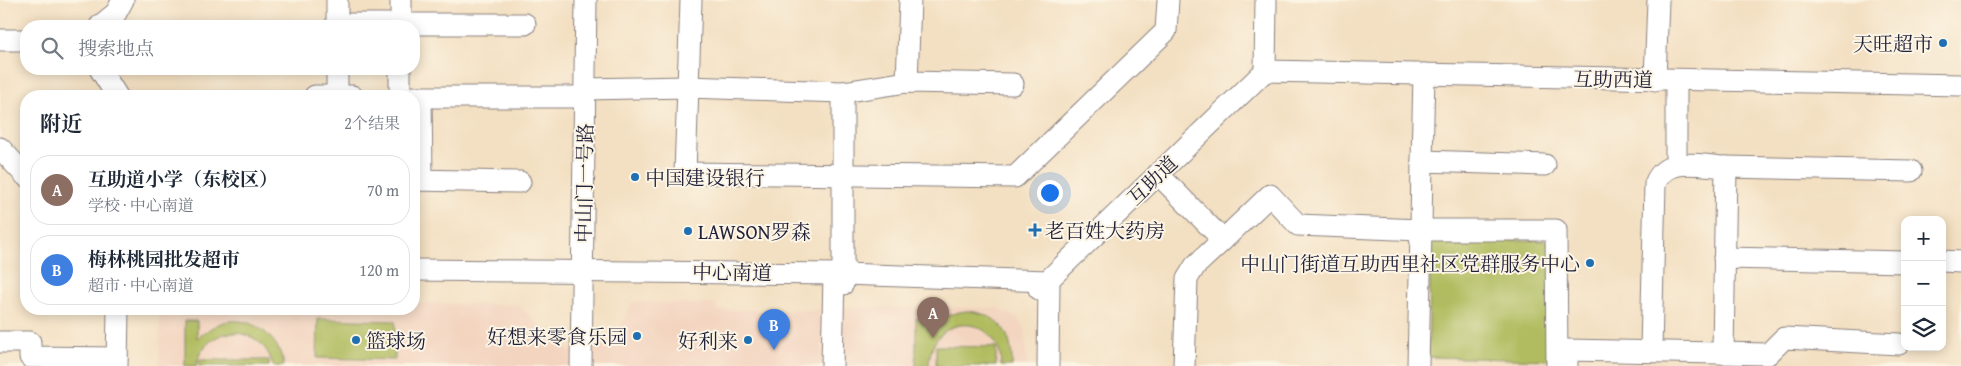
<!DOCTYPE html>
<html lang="zh">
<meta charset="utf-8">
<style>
:root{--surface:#fff;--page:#f6f6f7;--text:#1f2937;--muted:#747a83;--line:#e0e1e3;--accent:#0f766e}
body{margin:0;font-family:"Gentium Book Plus","Noto Serif SC",serif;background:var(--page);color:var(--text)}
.controls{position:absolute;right:15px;bottom:15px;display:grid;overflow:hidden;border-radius:10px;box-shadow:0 2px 12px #0003}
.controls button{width:45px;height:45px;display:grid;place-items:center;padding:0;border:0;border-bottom:1px solid var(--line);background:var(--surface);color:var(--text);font:25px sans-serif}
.you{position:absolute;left:1049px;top:192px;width:18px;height:18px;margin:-12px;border:4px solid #fff;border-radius:50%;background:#1a73e8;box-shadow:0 0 0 8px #1a73e833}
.badge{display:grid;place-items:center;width:32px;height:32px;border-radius:50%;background:var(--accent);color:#fff;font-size:16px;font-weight:700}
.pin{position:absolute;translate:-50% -41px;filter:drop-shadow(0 1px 2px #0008)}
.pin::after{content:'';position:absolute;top:26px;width:18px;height:15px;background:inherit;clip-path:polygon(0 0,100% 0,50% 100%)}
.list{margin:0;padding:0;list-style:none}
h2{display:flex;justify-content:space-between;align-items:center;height:65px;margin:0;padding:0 20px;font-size:21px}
h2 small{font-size:16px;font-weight:400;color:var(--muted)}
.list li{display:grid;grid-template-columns:32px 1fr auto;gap:15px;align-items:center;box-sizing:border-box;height:70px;margin:0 10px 10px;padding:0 10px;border:1px solid var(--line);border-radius:20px}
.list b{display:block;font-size:19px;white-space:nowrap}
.list p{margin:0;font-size:16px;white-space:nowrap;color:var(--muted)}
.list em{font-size:16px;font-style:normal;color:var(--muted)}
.icon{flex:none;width:28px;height:28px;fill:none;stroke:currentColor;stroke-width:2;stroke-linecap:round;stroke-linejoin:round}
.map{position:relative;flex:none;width:1961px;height:366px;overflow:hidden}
.search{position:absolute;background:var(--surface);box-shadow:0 2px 12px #0003;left:20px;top:20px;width:400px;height:55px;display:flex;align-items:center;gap:12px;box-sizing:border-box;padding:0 18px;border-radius:20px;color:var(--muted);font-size:19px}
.panel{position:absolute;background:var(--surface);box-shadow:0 2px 12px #0003;left:20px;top:90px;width:400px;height:225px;border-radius:20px}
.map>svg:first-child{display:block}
.built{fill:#f3d4bf}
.green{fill:#b0bc5e;stroke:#696f4c}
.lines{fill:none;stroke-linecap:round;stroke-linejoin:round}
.minor-casing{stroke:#8a807e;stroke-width:23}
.minor{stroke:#fff;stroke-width:21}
.poi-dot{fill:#1f6fb2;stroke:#fcf5e5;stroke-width:2}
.labels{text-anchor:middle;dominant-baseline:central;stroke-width:4;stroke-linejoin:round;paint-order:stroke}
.poi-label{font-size:20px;fill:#22223b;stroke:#fcf5e5;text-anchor:end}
.street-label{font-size:20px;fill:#22223b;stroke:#fcf5e5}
</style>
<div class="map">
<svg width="1961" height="366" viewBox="0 0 1961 366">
<rect width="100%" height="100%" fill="#fcf5e5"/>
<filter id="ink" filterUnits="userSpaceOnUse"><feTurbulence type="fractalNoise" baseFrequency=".02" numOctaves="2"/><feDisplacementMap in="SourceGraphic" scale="10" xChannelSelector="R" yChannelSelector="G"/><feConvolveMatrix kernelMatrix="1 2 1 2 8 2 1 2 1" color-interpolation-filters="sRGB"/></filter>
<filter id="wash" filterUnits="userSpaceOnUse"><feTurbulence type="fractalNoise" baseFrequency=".0096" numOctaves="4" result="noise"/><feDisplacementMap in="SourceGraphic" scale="20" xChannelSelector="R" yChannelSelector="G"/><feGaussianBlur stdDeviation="1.12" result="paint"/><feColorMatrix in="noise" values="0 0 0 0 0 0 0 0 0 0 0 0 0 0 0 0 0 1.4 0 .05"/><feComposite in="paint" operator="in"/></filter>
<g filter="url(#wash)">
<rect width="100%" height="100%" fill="#f3dfc1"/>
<g class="built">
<polygon points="632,302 716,304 716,310 823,310 823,366 159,366 160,309 414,309 414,303 519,305 555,343 571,351 587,351 606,343 619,330"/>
<polygon points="840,307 998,308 1017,318 1025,329 1027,366 839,366"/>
</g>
<g class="green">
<polygon points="1431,238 1554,241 1551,360 1428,357"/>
<path d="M 966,311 C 1000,313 1013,334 1012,366 L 1001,366 C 1001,312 930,310 929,366 L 916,366 L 916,318 L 928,319 L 928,331 C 937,319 950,313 966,311 Z"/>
<polygon points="318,319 395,321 395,360 317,358"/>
<path d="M 185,321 L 197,321 L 197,338 C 206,332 213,325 224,322 C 253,315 280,338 284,366 L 273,366 C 263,322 205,322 196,366 L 185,366 Z"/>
<polygon points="936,346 996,347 996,366 936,366"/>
<rect x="199" y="360" width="70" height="6"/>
</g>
</g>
<g filter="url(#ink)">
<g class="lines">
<defs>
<g id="minor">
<polyline points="401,0 401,26"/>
<polyline points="691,0 685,173 1015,177 1166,31 1168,0"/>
<polyline points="337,24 525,24"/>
<polyline points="100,26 116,13 123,0"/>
<polyline points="337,26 337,0"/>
<polyline points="0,40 26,40"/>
<polyline points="100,69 117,96"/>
<polyline points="337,69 337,96"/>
<polyline points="1265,71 1961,85"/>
<polyline points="1265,71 1266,0"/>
<polyline points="1655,80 1658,0"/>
<polyline points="1676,80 1676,165"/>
<polyline points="907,82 910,0"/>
<polyline points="585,89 687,87 843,92 907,82 1013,84"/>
<polyline points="315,96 352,96"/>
<polyline points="400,96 400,69"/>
<polyline points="414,97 585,97"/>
<polyline points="421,97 422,180"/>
<polyline points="0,148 26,176"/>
<polyline points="1422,161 1424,74"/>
<polyline points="1158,174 1223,240 1270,195 1298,225 1421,230 1422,161 1545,165"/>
<polyline points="414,180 520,182"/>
<polyline points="1724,258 1905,262"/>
<polyline points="1942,261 1961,262"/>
<polyline points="414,270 843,274 1049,281"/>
<polyline points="843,284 843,92"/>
<polyline points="1039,289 1265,71"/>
<polyline points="0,342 30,342 30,357 117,358"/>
<path d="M 1651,351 L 1655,184 C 1666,155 1700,166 1726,167"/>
<polyline points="1723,353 1726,167 1911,171"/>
<polyline points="117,366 118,309"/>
<polyline points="581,366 586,0"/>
<polyline points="832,366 834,274"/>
<polyline points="1048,366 1049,281"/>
<polyline points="1184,366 1187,279 1195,266 1223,240"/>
<polyline points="1418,366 1421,230 1556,230 1557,366"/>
<polyline points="1567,366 1567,350 1768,354 1784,338 1899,344"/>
</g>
</defs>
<use href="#minor" class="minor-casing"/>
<use href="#minor" class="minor"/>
</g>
</g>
<g class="poi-dot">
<circle cx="1943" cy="43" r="5"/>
<circle cx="635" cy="177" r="5"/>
<path d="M1032.5 222.5h5v5h5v5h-5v5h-5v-5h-5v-5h5z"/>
<circle cx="688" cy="231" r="5"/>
<circle cx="1590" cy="263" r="5"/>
<circle cx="637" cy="336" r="5"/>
<circle cx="356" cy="340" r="5"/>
<circle cx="748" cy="340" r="5"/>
</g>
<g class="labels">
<g class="poi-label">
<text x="1933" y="43">天旺超市</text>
<text x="645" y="177" text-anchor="start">中国建设银行</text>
<text x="1045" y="230" text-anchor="start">老百姓大药房</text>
<text x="698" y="231" text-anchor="start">LAWSON罗森</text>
<text x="1580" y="263">中山门街道互助西里社区党群服务中心</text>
<text x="627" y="336">好想来零食乐园</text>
<text x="366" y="340" text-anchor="start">篮球场</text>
<text x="738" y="340">好利来</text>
</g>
<g class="street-label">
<text transform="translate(1613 79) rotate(1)">互助西道</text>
<text transform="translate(1152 180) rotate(-44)">互助道</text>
<text transform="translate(584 183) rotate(-89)">中山门一号路</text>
<text transform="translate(732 272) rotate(1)">中心南道</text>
</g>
</g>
</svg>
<div class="controls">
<button>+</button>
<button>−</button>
<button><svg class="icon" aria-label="layers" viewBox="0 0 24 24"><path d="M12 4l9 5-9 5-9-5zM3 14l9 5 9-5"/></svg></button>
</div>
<div class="you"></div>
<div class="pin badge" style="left:933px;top:338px;background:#8d6e63">A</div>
<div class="pin badge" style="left:774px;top:350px;background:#3f7fe0">B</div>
<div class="search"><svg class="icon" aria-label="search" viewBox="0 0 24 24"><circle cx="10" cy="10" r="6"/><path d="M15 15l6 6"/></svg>搜索地点</div>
<section class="panel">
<h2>附近<small>2个结果</small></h2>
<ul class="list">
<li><span class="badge" style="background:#8d6e63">A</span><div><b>互助道小学（东校区）</b><p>学校 · 中心南道</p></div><em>70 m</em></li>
<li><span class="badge" style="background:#3f7fe0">B</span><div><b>梅林桃园批发超市</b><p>超市 · 中心南道</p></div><em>120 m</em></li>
</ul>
</section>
</div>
